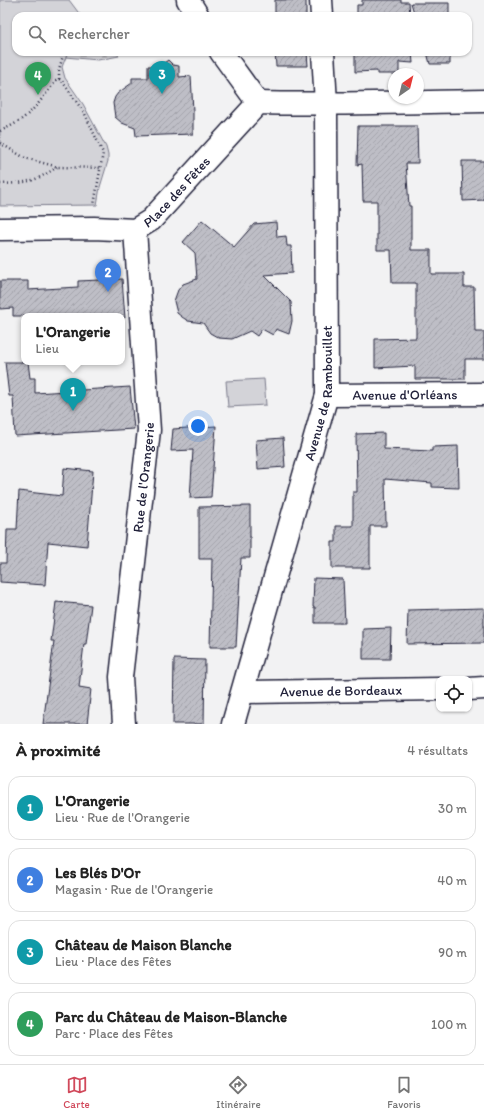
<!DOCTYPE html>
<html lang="fr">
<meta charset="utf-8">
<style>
:root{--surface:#fff;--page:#f2f2f2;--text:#222;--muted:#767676;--line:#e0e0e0;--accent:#d1495b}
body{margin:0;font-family:Itim,sans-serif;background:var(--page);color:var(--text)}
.controls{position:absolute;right:12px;bottom:12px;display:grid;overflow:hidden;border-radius:8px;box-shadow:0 1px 3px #0004}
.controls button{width:36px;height:36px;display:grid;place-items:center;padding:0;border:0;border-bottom:1px solid var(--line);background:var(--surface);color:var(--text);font:20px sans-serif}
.compass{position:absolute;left:388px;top:68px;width:36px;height:36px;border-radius:50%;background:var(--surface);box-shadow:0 1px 3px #0004;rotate:35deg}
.you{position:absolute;left:198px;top:426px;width:14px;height:14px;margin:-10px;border:3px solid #fff;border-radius:50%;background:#1a73e8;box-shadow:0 0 0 6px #1a73e833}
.badge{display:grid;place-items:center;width:26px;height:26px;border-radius:50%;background:var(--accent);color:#fff;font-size:13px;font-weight:700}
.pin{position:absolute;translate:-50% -33px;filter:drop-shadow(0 1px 2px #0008)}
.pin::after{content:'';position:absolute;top:21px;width:14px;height:12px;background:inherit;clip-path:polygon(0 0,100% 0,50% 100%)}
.popup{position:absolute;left:21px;top:313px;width:104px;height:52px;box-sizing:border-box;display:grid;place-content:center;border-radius:8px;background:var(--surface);filter:drop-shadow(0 1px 3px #0005);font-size:13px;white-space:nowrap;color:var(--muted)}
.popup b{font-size:15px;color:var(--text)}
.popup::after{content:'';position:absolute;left:50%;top:100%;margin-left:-8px;border:8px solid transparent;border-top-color:var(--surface)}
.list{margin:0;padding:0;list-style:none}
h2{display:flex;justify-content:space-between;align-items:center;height:52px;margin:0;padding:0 16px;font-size:17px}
h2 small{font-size:13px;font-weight:400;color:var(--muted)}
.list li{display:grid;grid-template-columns:26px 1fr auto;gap:12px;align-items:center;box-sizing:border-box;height:64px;margin:0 8px 8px;padding:0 8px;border:1px solid var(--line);border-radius:12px}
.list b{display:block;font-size:15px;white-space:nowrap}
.list p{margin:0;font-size:13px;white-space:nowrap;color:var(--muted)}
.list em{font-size:13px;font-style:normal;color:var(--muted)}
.icon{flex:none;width:22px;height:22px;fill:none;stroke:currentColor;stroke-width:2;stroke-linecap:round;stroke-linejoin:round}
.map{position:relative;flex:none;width:484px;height:724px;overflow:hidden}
.search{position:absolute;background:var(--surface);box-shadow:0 1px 3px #0004;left:12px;right:12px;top:12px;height:44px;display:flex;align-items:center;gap:10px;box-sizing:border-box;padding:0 14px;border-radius:12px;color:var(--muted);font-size:15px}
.sheet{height:340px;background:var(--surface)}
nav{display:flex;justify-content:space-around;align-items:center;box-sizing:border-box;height:56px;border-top:1px solid var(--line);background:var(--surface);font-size:11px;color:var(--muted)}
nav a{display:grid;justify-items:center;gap:2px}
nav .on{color:var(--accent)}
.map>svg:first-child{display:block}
.forest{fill:url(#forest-firs);stroke:#7a7a8a}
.green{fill:#d3d3d8;stroke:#7a7a8a}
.building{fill:url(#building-hatch);stroke:#22223b}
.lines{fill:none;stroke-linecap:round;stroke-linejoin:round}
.minor-casing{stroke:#22223b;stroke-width:25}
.path{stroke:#22223b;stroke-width:2.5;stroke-dasharray:1 3;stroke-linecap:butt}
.minor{stroke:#fff;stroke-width:22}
.labels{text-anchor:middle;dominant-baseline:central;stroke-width:3;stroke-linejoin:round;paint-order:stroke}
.street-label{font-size:14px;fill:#22223b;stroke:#fff}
</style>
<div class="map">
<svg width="484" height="724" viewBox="0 0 484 724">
<defs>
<pattern id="forest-firs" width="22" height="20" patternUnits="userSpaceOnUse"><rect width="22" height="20" fill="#d3d3d8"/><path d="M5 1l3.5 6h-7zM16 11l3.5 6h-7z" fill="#b5b5ba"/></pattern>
<pattern id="building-hatch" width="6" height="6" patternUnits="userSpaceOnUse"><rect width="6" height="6" fill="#bebec6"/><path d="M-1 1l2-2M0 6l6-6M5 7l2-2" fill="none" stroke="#a3a3ab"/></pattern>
</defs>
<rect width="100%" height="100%" fill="#f2f2f3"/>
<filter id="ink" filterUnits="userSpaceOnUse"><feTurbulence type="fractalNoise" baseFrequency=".025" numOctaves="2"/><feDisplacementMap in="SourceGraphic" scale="8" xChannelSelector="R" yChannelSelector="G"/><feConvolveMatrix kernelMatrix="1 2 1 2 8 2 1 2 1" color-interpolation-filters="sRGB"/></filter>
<g filter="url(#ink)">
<polygon class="forest" points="16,52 115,52 119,56 98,60 65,57 18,68"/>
<g class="green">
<polygon points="0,0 69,0 81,16 16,16 16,52 68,52 62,67 65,78 83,104 106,147 108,155 108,161 100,187 97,205 0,206"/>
<polygon points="264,379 266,405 228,407 226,381"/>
</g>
<g class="building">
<rect x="275" y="0" width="31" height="16"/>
<polygon points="362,0 401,0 401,2 409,2 410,16 357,16 357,5 362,5"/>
<polygon points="411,3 449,3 449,16 415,16"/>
<polygon points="275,52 307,52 308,66 276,66"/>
<polygon points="355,52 412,52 413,63 399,62 399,74 377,74 377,71 355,72"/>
<polygon points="427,52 450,52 450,64 430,64"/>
<polygon points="168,60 173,65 179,66 179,77 191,76 193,111 193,134 136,136 135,128 122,123 115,117 113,103 115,97 118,93 132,83 132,78 148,78 148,66 160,66"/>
<polygon points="358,126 417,126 418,163 406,163 409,206 411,206 411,250 431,250 431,274 464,274 464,287 474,287 475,332 484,332 484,359 465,359 465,379 415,379 415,366 375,368 375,339 416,338 416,283 392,283 391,250 377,250 377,201 363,201 362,164 357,165"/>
<polygon points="462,161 484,161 484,200 463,201"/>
<polygon points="202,220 234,247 254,224 276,222 277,237 286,236 287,246 291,246 292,273 264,275 291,302 292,321 289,334 276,329 273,335 262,329 257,336 250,331 232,339 219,338 210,333 203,323 188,321 182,317 177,313 174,301 178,290 183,284 197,279 195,253 183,242"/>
<polygon points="122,279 125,318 122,318 122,316 13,316 13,308 0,309 0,281 28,281 28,290 78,287 78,281"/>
<polygon points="5,362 28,362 30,378 35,378 35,393 130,387 134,429 15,436 13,396 9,396"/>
<polygon points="216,426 211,497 190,498 193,450 171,451 173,429"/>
<polygon points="384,433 384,449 432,451 432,447 458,446 459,488 432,487 432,483 385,479 386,526 370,526 370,568 332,568 332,542 336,542 336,526 353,526 353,492 357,492 356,434"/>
<polygon points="283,438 285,467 258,469 256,440"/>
<polygon points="64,468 93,471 87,546 48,542 45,585 0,582 0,563 6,563 7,529 17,529 19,491 62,496"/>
<polygon points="250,506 250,558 241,558 236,647 210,647 212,559 199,559 199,507"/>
<polygon points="314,578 343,579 345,623 315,623 315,607 313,607"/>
<polygon points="56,602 91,605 86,644 84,644 79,687 91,689 87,724 43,724 54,641 51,641"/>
<polygon points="484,608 484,643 407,644 408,610"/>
<polygon points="391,628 390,659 363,659 363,629"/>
<polygon points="174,659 205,660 204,724 173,724"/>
</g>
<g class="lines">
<defs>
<g id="minor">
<polyline points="188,0 198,16"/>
<polyline points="321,0 322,16"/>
<polyline points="221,52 258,103"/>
<path id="s1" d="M 0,229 L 94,228 L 135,230 L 151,220 L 258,103 C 333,105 409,102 484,101"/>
<path id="s2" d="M 327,395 L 484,394"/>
<polyline points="469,689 484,688"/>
<path id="s3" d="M 243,692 L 439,689"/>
<path id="s4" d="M 124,724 L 121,677 L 149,430 L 135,230"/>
<path id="s5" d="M 233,724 L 327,395 L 326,104 L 323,52"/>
</g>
</defs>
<use href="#minor" class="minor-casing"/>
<g class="path">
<polyline points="59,79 59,69 63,56"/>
<path d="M 0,131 C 29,119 37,105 56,81 L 59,79 L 62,81 L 85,114 L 103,153 L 94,205"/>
<polyline points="0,143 25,158 58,167 101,168"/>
<path d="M 0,184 C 26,183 35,182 57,167"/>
</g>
<use href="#minor" class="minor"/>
</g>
</g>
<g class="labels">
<g class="street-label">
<text stroke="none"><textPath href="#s1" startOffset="192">Place des Fêtes</textPath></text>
<text stroke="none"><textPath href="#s5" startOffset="343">Avenue de Rambouillet</textPath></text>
<text stroke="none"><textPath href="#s2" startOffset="78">Avenue d'Orléans</textPath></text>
<text stroke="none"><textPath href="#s4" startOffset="248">Rue de l'Orangerie</textPath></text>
<text stroke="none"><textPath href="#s3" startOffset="98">Avenue de Bordeaux</textPath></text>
</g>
</g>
</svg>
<div class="controls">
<button><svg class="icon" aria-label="locate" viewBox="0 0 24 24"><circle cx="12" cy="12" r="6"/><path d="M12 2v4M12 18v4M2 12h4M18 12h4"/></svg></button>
</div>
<svg class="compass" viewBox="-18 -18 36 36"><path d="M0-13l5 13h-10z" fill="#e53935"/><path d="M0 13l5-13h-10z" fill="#767676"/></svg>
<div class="you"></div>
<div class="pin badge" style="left:73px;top:411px;background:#0f9aa8">1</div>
<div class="popup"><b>L'Orangerie</b>Lieu</div>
<div class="pin badge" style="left:108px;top:292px;background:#3f7fe0">2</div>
<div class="pin badge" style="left:162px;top:94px;background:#0f9aa8">3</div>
<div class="pin badge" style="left:38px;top:95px;background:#2e9e5b">4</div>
<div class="search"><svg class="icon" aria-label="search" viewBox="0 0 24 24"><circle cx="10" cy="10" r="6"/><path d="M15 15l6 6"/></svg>Rechercher</div>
</div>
<section class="sheet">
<h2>À proximité<small>4 résultats</small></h2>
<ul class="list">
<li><span class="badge" style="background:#0f9aa8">1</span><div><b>L'Orangerie</b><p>Lieu · Rue de l'Orangerie</p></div><em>30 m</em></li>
<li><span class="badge" style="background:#3f7fe0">2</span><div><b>Les Blés D'Or</b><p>Magasin · Rue de l'Orangerie</p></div><em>40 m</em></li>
<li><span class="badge" style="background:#0f9aa8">3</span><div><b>Château de Maison Blanche</b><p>Lieu · Place des Fêtes</p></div><em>90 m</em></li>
<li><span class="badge" style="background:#2e9e5b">4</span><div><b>Parc du Château de Maison-Blanche</b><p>Parc · Place des Fêtes</p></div><em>100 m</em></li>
</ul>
</section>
<nav>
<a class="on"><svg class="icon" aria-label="map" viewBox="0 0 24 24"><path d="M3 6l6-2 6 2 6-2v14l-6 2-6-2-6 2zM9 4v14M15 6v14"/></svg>Carte</a>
<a><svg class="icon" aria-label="directions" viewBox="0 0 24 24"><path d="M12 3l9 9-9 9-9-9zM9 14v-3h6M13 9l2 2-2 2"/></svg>Itinéraire</a>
<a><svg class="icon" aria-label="saved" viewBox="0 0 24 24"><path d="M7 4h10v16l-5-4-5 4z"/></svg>Favoris</a>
</nav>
